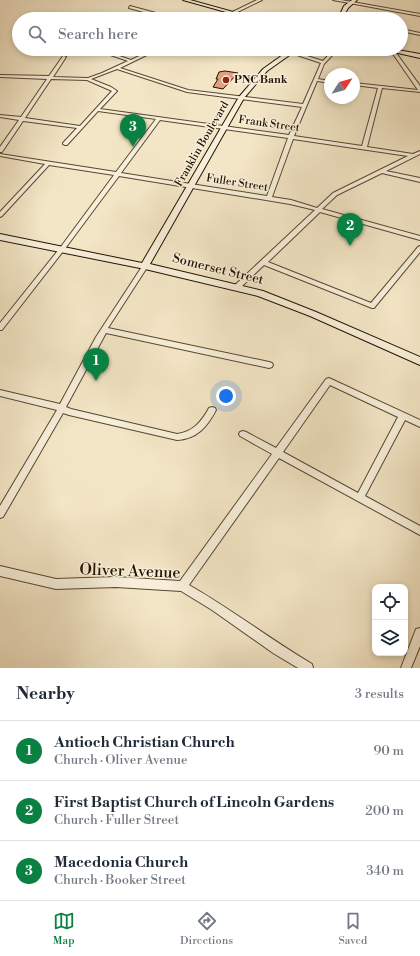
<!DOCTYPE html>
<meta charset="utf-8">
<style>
:root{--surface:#fff;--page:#f2f2f3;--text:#1f2937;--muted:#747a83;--line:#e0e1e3;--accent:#0b8043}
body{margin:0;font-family:"Libre Bodoni",serif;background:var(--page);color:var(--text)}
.controls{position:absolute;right:12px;bottom:12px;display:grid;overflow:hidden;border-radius:8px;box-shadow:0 2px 6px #0003}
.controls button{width:36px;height:36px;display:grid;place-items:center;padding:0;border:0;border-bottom:1px solid var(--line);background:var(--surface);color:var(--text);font:20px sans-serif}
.compass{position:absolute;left:324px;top:68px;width:36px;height:36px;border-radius:50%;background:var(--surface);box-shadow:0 2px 6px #0003;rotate:54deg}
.you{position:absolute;left:226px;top:396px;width:14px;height:14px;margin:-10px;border:3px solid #fff;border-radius:50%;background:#1a73e8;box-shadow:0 0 0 6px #1a73e833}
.badge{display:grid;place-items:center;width:26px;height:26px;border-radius:50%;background:var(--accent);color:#fff;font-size:13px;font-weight:700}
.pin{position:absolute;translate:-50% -33px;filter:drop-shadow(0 1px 2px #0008)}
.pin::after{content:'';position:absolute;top:21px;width:14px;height:12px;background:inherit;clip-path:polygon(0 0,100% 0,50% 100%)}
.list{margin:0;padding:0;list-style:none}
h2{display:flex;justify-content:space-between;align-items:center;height:52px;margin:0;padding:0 16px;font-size:17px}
h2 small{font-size:13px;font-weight:400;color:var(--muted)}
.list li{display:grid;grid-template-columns:26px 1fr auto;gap:12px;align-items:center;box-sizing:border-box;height:60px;padding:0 16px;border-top:1px solid var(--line)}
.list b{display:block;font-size:15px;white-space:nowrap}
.list p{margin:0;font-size:13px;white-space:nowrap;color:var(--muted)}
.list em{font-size:13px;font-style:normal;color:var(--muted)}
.icon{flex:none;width:22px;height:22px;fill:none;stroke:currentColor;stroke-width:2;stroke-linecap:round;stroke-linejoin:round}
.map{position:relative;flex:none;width:420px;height:668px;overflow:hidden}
.search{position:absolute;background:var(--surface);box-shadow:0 2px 6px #0003;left:12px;right:12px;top:12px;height:44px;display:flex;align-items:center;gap:10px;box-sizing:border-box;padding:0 14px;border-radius:22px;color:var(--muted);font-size:15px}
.sheet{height:232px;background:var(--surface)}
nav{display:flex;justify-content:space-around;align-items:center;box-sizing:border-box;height:56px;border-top:1px solid var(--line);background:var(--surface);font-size:11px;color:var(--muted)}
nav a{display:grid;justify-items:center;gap:2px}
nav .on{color:var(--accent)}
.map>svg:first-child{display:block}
.building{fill:#e39f7f;stroke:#231201}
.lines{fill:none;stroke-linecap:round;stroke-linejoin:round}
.street-casing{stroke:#574732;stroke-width:2}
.secondary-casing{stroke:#231201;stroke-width:2}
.street{fill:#f7efda;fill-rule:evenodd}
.secondary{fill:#f7efda;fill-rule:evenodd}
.poi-dot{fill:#8f2418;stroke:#f7efda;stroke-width:1.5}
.labels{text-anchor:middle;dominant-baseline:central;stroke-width:3;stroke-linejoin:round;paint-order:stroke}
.far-poi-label{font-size:11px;font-weight:bold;fill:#231201;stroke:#f7efda;text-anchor:start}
.far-street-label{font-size:11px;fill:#231201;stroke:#f7efda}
.street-label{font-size:13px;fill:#231201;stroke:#f7efda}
.near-street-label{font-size:16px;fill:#231201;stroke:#f7efda}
</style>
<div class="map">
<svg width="420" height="668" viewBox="0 0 420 668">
<rect width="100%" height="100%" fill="#f3e6c6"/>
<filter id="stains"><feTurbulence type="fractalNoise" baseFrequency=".005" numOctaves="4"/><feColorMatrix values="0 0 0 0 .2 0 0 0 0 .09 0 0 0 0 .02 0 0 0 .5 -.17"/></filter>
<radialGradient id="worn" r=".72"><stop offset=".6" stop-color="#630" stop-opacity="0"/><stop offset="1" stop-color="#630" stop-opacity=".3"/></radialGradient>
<polygon class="building" points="225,71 238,73 223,89 213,87 218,79 216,79 219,72"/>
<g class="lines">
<defs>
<g id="street">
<polygon points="257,0 262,0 223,19 218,19"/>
<polygon points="333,0 341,0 420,14 420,16"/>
<polygon points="130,6 174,18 175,19 169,19 129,8"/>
<polygon points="401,29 420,33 420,35 401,31"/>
<path d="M 93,49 L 99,49 L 131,60 L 154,49 L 159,49 L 120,68 L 188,90 L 303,104 L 321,63 L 288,52 L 291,51 L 323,61 L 334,49 L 338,49 L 324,64 L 318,79 L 330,81 L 330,83 L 317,81 L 294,136 L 362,146 L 378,88 L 354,85 L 354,83 L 418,90 L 391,51 L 394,50 L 420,86 L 420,92 L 382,88 L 367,147 L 413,154 L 420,151 L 420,154 L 386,171 L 420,178 L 420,182 L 382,173 L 337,195 L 322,209 L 420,236 L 420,240 L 320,212 L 268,262 L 371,303 L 418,247 L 420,246 L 420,252 L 374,308 L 372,308 L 264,265 L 239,289 L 235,289 L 234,287 L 235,285 L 315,210 L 290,204 L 119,176 L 64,250 L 2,330 L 0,330 L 0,323 L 60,248 L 114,175 L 49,165 L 2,216 L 0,217 L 0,212 L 45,164 L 0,156 L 0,154 L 116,172 L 156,119 L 98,111 L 67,145 L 65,145 L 63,144 L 63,143 L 77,128 L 23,121 L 2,152 L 0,152 L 0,147 L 19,120 L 0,117 L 0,115 L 21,117 L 47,79 L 0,77 L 0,75 L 49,76 L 63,56 L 64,56 L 66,57 L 53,77 L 88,78 L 102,73 L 128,61 ZM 117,69 L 187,92 L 302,107 L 289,135 L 100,109 L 117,91 L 111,87 L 91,79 ZM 51,79 L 87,80 L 112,91 L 80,126 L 25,118 ZM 160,120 L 288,138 L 267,196 L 121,173 ZM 293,139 L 408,156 L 333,193 L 317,208 L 291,200 L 272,197 Z"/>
<path d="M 145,264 L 148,266 L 108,328 L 269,362 L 272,363 L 273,365 L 272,367 L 269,368 L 106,333 L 66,407 L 71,409 L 177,434 C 193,432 202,421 209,408 L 212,407 L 215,408 L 216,410 C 207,427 197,439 177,440 L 69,415 L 63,413 L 3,517 L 0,518 L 0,506 L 57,410 L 0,396 L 0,390 L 60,404 L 96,337 L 143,265 Z"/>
<path d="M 329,378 L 420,420 L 420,427 L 405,420 L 365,496 L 420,526 L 420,535 L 279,458 L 189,585 C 231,609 270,639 312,664 L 313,668 L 298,668 L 273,653 L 212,610 L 181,591 L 116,587 L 56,589 L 0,576 L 0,566 L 56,579 L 116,577 L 180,581 L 272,454 L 240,436 L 239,434 L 240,432 L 243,431 L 246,432 L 276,448 L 326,379 ZM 330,385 L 398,417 L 358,493 L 283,452 Z"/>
<polygon points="420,628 420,646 411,668 401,668 416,629"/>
</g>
<g id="secondary">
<polygon points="183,0 190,0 259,19 251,19"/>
<polygon points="352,0 357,0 348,8 342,19 338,19 344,6"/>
<polygon points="291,49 298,49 267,71 244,98 150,264 263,291 316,312 420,357 420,365 310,316 258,296 145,269 0,240 0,234 142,263 239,97 263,69"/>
<polygon points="380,49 392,49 420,54 420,58"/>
</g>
</defs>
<use href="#street" class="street-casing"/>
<use href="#secondary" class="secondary-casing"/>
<use href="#street" class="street"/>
<use href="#secondary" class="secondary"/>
</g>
<circle class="poi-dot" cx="226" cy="80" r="4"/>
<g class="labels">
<g class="far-poi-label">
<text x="234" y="80">PNC Bank</text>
</g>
<g class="far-street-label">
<text transform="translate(269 124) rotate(8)">Frank Street</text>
<text transform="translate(202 144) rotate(-60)">Franklin Boulevard</text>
<text transform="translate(237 183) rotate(9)">Fuller Street</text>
</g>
<g class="street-label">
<text transform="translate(218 269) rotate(14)">Somerset Street</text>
</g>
<g class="near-street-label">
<text transform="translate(130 571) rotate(2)">Oliver Avenue</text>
</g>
</g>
<rect width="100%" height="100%" filter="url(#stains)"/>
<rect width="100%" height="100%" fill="url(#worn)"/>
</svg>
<div class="controls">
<button><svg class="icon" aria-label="locate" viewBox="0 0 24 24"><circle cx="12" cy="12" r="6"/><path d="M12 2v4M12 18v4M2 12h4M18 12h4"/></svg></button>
<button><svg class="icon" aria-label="layers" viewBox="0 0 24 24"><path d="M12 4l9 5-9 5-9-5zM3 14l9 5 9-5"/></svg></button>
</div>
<svg class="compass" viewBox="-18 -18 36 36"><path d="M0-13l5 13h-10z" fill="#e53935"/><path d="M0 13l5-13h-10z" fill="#747a83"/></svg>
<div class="you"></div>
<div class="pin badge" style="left:96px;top:381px">1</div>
<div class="pin badge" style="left:350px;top:246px">2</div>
<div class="pin badge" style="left:133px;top:147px">3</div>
<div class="search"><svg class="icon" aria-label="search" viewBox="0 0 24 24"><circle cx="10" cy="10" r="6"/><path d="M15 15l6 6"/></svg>Search here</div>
</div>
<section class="sheet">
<h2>Nearby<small>3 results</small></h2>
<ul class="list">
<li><span class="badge">1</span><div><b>Antioch Christian Church</b><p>Church · Oliver Avenue</p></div><em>90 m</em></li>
<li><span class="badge">2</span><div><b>First Baptist Church of Lincoln Gardens</b><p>Church · Fuller Street</p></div><em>200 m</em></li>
<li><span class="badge">3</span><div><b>Macedonia Church</b><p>Church · Booker Street</p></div><em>340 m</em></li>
</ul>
</section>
<nav>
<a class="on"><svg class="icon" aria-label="map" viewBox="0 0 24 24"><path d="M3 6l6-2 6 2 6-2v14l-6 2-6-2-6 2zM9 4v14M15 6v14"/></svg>Map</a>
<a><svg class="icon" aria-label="directions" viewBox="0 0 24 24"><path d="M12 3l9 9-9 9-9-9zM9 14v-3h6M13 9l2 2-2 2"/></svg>Directions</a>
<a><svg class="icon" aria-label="saved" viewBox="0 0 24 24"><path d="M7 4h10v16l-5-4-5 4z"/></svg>Saved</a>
</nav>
